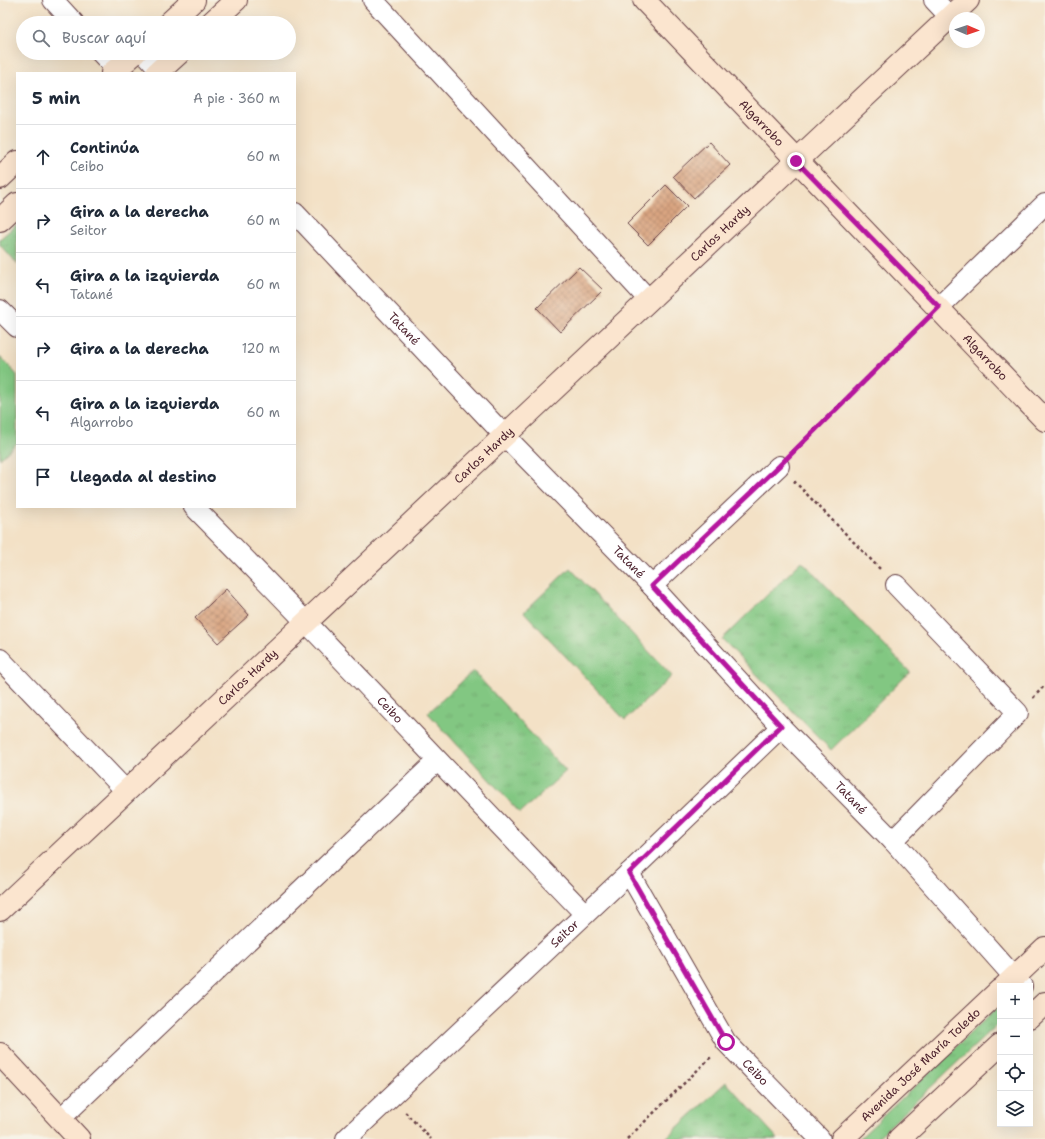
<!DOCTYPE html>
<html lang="es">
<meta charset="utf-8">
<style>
:root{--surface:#fff;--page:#f6f6f7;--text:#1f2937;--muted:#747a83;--line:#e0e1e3}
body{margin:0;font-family:"Shantell Sans",sans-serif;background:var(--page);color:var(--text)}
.controls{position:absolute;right:12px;bottom:12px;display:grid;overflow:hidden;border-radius:0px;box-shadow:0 4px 16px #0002}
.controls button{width:36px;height:36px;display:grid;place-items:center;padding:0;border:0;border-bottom:1px solid var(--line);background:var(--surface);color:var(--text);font:20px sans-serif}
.compass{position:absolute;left:949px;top:12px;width:36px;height:36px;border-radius:50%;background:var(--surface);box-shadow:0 4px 16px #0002;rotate:92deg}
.stop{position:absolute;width:12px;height:12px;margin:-9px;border:3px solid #b5179e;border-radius:50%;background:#fff}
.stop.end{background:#b5179e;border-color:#fff;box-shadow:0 1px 4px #0008}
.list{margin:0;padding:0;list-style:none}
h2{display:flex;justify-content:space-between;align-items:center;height:52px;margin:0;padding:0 16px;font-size:17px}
h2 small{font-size:13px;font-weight:400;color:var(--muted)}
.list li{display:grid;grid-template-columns:26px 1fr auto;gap:12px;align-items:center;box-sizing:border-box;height:64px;padding:0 16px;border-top:1px solid var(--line)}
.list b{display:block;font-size:15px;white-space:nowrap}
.list p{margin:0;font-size:13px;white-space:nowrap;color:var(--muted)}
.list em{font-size:13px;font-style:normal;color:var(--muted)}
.icon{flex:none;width:22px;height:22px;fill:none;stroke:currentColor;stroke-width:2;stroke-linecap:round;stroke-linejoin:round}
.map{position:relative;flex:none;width:1045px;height:1139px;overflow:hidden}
.search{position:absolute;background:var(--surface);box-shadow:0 4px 16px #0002;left:16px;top:16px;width:280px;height:44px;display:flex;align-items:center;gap:10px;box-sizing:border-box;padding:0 14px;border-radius:22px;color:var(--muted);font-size:15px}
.panel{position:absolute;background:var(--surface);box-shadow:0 4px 16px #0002;left:16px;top:72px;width:280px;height:436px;border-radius:0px}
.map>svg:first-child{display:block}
.grass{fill:url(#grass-tufts);stroke:#667356}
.garden{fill:#82c782;stroke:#667356}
.building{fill:url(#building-cross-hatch)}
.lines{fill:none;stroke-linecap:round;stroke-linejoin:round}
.street-casing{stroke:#633c42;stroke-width:22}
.secondary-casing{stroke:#633c42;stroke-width:24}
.path{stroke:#633c42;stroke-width:2.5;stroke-dasharray:3 3;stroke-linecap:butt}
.street{stroke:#fff;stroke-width:20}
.secondary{stroke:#fbe5cf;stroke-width:22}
.route{stroke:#b5179e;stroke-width:5}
.labels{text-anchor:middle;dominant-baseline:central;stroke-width:3;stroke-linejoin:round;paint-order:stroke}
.street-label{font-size:12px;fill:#4a1f2b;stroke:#f7f3e8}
</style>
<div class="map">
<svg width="1045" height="1139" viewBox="0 0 1045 1139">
<defs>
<pattern id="grass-tufts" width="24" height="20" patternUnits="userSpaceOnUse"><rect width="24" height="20" fill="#82c782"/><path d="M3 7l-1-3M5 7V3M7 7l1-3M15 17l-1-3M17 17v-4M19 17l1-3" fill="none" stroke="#72aa70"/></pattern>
<pattern id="building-cross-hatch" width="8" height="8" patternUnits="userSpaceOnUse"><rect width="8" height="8" fill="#d9a581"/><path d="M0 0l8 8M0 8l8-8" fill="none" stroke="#b2866a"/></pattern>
</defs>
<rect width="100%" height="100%" fill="#f7f3e8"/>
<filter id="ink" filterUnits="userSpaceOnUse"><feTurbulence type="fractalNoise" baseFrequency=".025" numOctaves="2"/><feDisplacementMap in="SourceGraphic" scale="8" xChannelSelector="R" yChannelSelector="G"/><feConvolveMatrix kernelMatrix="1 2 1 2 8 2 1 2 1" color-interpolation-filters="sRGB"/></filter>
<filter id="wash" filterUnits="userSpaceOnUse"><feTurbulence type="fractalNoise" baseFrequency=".012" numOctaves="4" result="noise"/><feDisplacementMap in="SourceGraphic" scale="16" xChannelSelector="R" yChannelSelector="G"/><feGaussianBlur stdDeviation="0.9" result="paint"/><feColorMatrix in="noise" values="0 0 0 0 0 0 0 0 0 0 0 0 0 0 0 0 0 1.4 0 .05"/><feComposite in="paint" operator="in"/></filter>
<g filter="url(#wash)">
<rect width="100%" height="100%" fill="#f3e1c6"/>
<g class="grass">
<polygon points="17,224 17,264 0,245 0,239"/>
<polygon points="802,561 910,672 831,750 722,639"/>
<polygon points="570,568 672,676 625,720 524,612"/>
<polygon points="473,671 566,771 520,813 428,713"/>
<polygon points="1000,1005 1000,1022 876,1139 859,1139"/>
<polygon points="726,1082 778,1139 665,1139"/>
</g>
<polygon class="garden" points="0,356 17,375 17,443 0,459"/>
<g id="blocks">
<g class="building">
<polygon points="709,142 730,165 694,198 673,176"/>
<polygon points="666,185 687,206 648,245 627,224"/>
<polygon points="579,267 603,290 560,332 537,308"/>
<polygon points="226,589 249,615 218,643 195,618"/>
</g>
</g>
</g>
<g filter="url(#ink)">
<use href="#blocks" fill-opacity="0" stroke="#633c42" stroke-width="1"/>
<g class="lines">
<defs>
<g id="street">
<polyline points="53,0 74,23"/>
<polyline points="373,0 649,300"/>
<polyline points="934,0 950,17"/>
<polyline points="101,53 116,69"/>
<polyline points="145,53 163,73"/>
<path id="s1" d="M 295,213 L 504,435 L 652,586 L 781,727 L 893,841 L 1022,986"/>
<polyline points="939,307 1045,204"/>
<polyline points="0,310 17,327"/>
<path id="s2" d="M 194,507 C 327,641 454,779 585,914"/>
<polyline points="652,586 779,466"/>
<polyline points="0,659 126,791"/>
<polyline points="893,841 1018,713 896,585"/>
<path id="s3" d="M 629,873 L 726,1042 L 820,1139"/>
<polyline points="60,1119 437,761"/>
<path id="s4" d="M 346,1139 L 629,873 L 781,727"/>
</g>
<g id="secondary">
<path id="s5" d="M 644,0 L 1045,420"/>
<polyline points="169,23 194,0"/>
<polyline points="211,23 236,0"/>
<polyline points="112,73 135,53"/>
<polyline points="157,73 179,53"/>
<polyline points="0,178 17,162"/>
<polyline points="0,220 17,204"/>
<path id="s6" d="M 0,910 L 968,0"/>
<polyline points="1005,986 1045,948"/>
<polyline points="1030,1017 1045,1003"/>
<polyline points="0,1054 79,1139"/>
<path id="s7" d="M 842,1139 L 1000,990"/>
<polyline points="899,1139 1000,1045"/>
</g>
</defs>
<use href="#street" class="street-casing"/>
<use href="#secondary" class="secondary-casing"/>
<g class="path">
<polyline points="793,452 923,323"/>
<polyline points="794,481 881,570"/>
<polyline points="1033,698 1045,685"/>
<polyline points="405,1112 431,1139"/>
<polyline points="627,1139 712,1056"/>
</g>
<use href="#street" class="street"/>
<use href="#secondary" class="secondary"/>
</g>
</g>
<g class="lines" filter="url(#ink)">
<polyline class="route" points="726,1042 629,873 781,726 652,586 779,466 939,307 796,161"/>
</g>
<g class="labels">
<g class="street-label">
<text stroke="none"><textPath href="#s5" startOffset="170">Algarrobo</textPath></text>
<text stroke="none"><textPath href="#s6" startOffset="988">Carlos Hardy</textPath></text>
<text stroke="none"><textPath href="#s1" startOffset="159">Tatané</textPath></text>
<text stroke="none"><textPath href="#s5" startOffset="494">Algarrobo</textPath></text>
<text stroke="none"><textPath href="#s6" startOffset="664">Carlos Hardy</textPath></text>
<text stroke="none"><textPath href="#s1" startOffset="483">Tatané</textPath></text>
<text stroke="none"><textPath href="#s6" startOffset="340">Carlos Hardy</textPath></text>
<text stroke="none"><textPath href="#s2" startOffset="282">Ceibo</textPath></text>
<text stroke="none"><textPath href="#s1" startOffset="807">Tatané</textPath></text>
<text stroke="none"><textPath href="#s4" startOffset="300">Seitor</textPath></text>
<text stroke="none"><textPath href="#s7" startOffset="108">Avenida José María Toledo</textPath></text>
<text stroke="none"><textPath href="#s3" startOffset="237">Ceibo</textPath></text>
</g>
</g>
</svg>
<div class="controls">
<button>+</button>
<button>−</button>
<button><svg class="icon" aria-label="locate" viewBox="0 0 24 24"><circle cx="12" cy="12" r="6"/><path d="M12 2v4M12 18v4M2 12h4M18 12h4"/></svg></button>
<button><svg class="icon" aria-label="layers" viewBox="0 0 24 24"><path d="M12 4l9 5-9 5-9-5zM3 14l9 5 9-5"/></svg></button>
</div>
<svg class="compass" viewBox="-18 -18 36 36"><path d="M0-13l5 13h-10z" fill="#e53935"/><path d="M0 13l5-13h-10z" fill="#747a83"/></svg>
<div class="stop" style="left:726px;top:1042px"></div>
<div class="stop end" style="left:796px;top:161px"></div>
<div class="search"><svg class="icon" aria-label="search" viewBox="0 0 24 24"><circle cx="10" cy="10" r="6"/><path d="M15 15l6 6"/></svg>Buscar aquí</div>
<section class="panel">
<h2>5 min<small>A pie · 360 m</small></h2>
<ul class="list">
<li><svg class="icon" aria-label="ahead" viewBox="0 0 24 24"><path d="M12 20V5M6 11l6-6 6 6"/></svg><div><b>Continúa</b><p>Ceibo</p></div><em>60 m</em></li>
<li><svg class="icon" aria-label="right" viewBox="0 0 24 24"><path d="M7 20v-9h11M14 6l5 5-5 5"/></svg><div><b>Gira a la derecha</b><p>Seitor</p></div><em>60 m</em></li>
<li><svg class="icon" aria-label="left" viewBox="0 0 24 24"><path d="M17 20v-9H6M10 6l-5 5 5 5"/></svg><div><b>Gira a la izquierda</b><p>Tatané</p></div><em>60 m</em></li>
<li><svg class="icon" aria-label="right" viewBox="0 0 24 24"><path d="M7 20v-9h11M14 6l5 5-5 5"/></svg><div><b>Gira a la derecha</b></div><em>120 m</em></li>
<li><svg class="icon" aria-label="left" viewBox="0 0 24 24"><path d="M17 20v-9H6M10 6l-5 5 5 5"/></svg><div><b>Gira a la izquierda</b><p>Algarrobo</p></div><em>60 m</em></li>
<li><svg class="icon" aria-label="arrive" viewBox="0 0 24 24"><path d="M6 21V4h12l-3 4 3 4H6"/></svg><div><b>Llegada al destino</b></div></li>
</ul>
</section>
</div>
